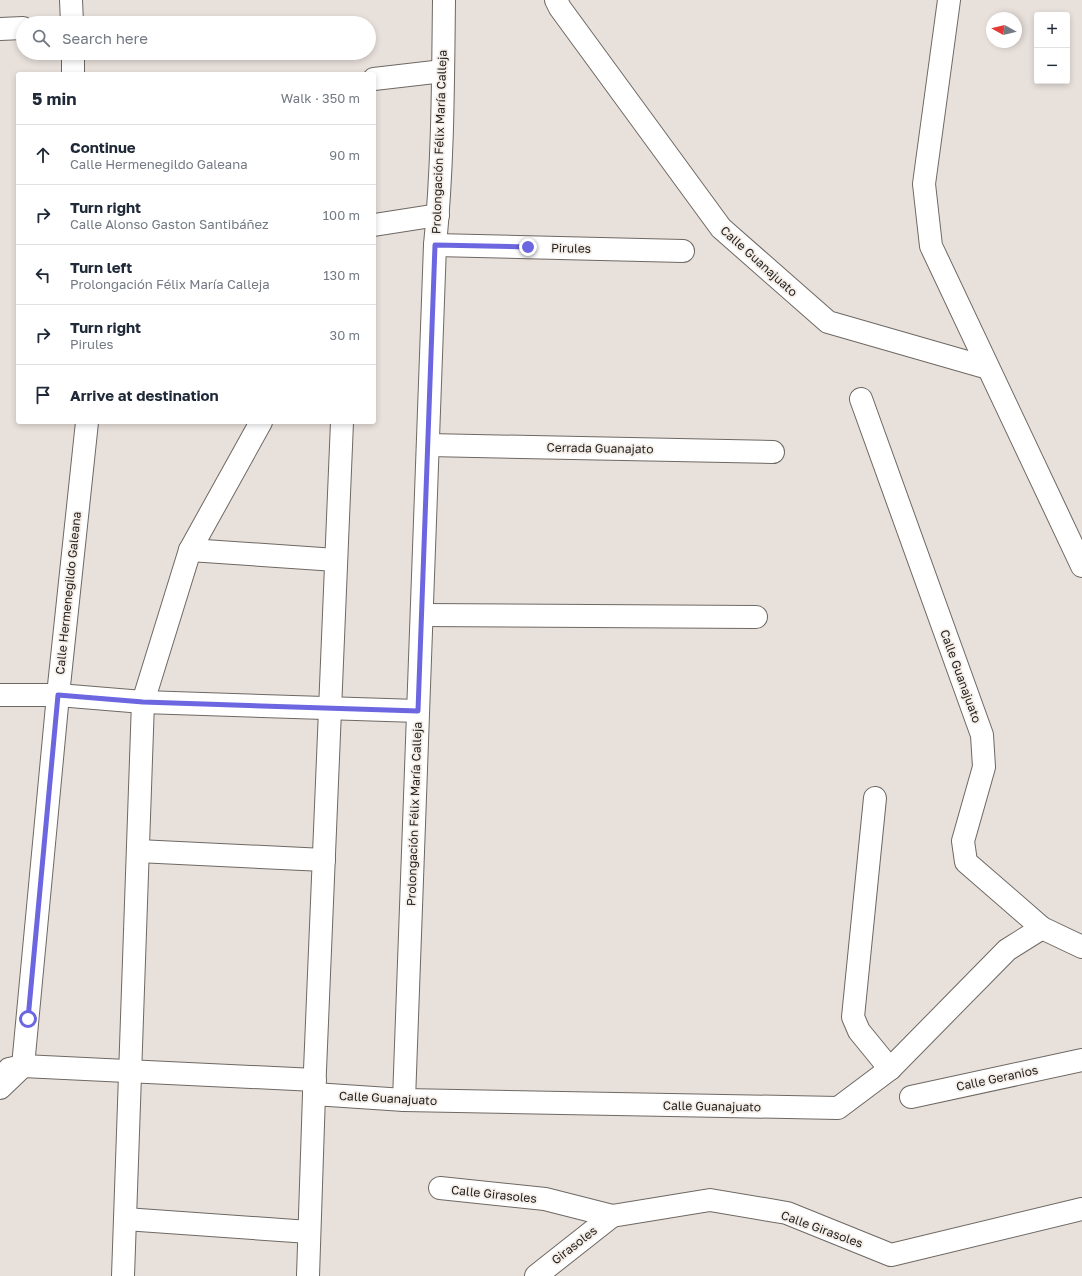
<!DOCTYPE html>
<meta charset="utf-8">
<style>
:root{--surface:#fff;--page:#f2f2f3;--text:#1f2937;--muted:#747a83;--line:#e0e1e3}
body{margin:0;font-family:"Golos Text",sans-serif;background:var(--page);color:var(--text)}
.controls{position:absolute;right:12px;top:12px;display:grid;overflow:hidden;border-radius:4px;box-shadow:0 2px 6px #0003}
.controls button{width:36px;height:36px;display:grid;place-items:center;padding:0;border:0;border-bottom:1px solid var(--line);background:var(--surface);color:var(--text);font:20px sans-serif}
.compass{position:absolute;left:986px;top:12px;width:36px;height:36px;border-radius:50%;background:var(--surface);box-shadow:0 2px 6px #0003;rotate:278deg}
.stop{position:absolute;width:12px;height:12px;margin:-9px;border:3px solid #6c66e0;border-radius:50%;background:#fff}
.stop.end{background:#6c66e0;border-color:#fff;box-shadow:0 1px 4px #0008}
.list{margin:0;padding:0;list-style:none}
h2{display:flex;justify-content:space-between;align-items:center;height:52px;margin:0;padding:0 16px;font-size:17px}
h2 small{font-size:13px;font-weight:400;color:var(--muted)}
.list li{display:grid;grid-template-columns:26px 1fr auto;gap:12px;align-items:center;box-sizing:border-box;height:60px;padding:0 16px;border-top:1px solid var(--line)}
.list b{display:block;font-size:15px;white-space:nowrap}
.list p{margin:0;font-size:13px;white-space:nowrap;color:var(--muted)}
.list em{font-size:13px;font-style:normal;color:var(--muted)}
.icon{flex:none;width:22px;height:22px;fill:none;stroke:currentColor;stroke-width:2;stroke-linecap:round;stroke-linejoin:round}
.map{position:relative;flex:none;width:1082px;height:1276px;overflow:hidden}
.search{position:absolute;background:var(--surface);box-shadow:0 2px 6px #0003;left:16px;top:16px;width:360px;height:44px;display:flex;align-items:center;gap:10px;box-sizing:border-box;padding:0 14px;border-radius:22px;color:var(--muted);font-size:15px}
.panel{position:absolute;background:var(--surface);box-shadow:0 2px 6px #0003;left:16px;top:72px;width:360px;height:352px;border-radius:4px}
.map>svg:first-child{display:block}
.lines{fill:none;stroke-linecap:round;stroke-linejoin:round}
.minor-casing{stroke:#6e6863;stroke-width:24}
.minor{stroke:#fff;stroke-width:22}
.route{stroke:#6c66e0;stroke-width:5}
.labels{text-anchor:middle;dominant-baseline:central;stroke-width:3.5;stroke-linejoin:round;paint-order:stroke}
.street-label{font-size:12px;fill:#23211f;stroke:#f5eee8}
</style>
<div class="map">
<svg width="1082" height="1276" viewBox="0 0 1082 1276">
<rect width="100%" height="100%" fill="#e8e0db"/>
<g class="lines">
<defs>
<g id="minor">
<polyline points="71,0 72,23"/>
<polyline points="556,0 560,8 721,228 828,322 988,368"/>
<polyline points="949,0 924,184 931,246 1082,566"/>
<polyline points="0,29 23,28"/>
<polyline points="73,53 73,74"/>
<polyline points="374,79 443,71"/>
<polyline points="374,225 438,215"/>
<polyline points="435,245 683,251"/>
<polyline points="861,399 982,735 984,767 963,841 966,862 1042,928"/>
<polyline points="428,445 773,452"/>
<polyline points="190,550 336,560"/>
<polyline points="422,615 756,617"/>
<polyline points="0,695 58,695 143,702 418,711"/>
<polyline points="875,798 853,1017 859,1031 890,1069"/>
<polyline points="138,851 324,860"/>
<polyline points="9,1069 23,1066 315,1080"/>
<polyline points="0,1088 23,1066 58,695 87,422"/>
<polyline points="314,1094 404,1100 838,1108 890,1069 1007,950 1042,928 1082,947"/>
<polyline points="911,1097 1082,1060"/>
<path d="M 404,1100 L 435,245 C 443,164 443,81 444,0"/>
<polyline points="440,1188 545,1199 612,1216 710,1200 787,1213 891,1255 1082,1209"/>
<polyline points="125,1219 309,1232"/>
<polyline points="123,1276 143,702 190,550 261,422"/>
<polyline points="308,1276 314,1094 342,422"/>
<polyline points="536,1276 612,1216"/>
</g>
</defs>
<use href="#minor" class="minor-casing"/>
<use href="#minor" class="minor"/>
</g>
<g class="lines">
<polyline class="route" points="28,1019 58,695 143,702 418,711 435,245 528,247"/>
</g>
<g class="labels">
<g class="street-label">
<text transform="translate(439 142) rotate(-88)">Prolongación Félix María Calleja</text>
<text transform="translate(571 248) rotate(1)">Pirules</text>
<text transform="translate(759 261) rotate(42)">Calle Guanajuato</text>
<text transform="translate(600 448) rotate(1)">Cerrada Guanajato</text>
<text transform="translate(68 593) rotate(-84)">Calle Hermenegildo Galeana</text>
<text transform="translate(961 676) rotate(70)">Calle Guanajuato</text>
<text transform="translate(414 814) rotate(-88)">Prolongación Félix María Calleja</text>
<text transform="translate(997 1078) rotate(-12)">Calle Geranios</text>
<text transform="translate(388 1098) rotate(3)">Calle Guanajuato</text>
<text transform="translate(712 1106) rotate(1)">Calle Guanajuato</text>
<text transform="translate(494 1194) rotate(6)">Calle Girasoles</text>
<text transform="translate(822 1229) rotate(20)">Calle Girasoles</text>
<text transform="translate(574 1245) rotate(-38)">Girasoles</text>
</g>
</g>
</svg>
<div class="controls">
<button>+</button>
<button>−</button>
</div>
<svg class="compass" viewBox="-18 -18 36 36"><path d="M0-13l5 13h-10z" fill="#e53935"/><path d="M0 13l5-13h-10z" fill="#747a83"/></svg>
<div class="stop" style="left:28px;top:1019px"></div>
<div class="stop end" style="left:528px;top:247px"></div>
<div class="search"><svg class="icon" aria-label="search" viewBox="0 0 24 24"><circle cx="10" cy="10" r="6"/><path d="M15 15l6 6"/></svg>Search here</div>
<section class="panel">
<h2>5 min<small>Walk · 350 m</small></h2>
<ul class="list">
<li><svg class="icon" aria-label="ahead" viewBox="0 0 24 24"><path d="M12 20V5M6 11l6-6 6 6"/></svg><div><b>Continue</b><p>Calle Hermenegildo Galeana</p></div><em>90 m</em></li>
<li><svg class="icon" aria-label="right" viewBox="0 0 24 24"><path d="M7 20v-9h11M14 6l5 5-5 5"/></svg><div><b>Turn right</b><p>Calle Alonso Gaston Santibáñez</p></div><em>100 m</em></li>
<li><svg class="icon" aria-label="left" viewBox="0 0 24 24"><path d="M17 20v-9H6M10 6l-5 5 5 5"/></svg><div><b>Turn left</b><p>Prolongación Félix María Calleja</p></div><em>130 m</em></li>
<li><svg class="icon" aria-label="right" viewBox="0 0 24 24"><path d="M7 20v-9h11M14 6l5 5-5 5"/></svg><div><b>Turn right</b><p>Pirules</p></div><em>30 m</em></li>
<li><svg class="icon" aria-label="arrive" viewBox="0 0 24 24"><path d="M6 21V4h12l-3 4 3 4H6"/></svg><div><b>Arrive at destination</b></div></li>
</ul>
</section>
</div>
